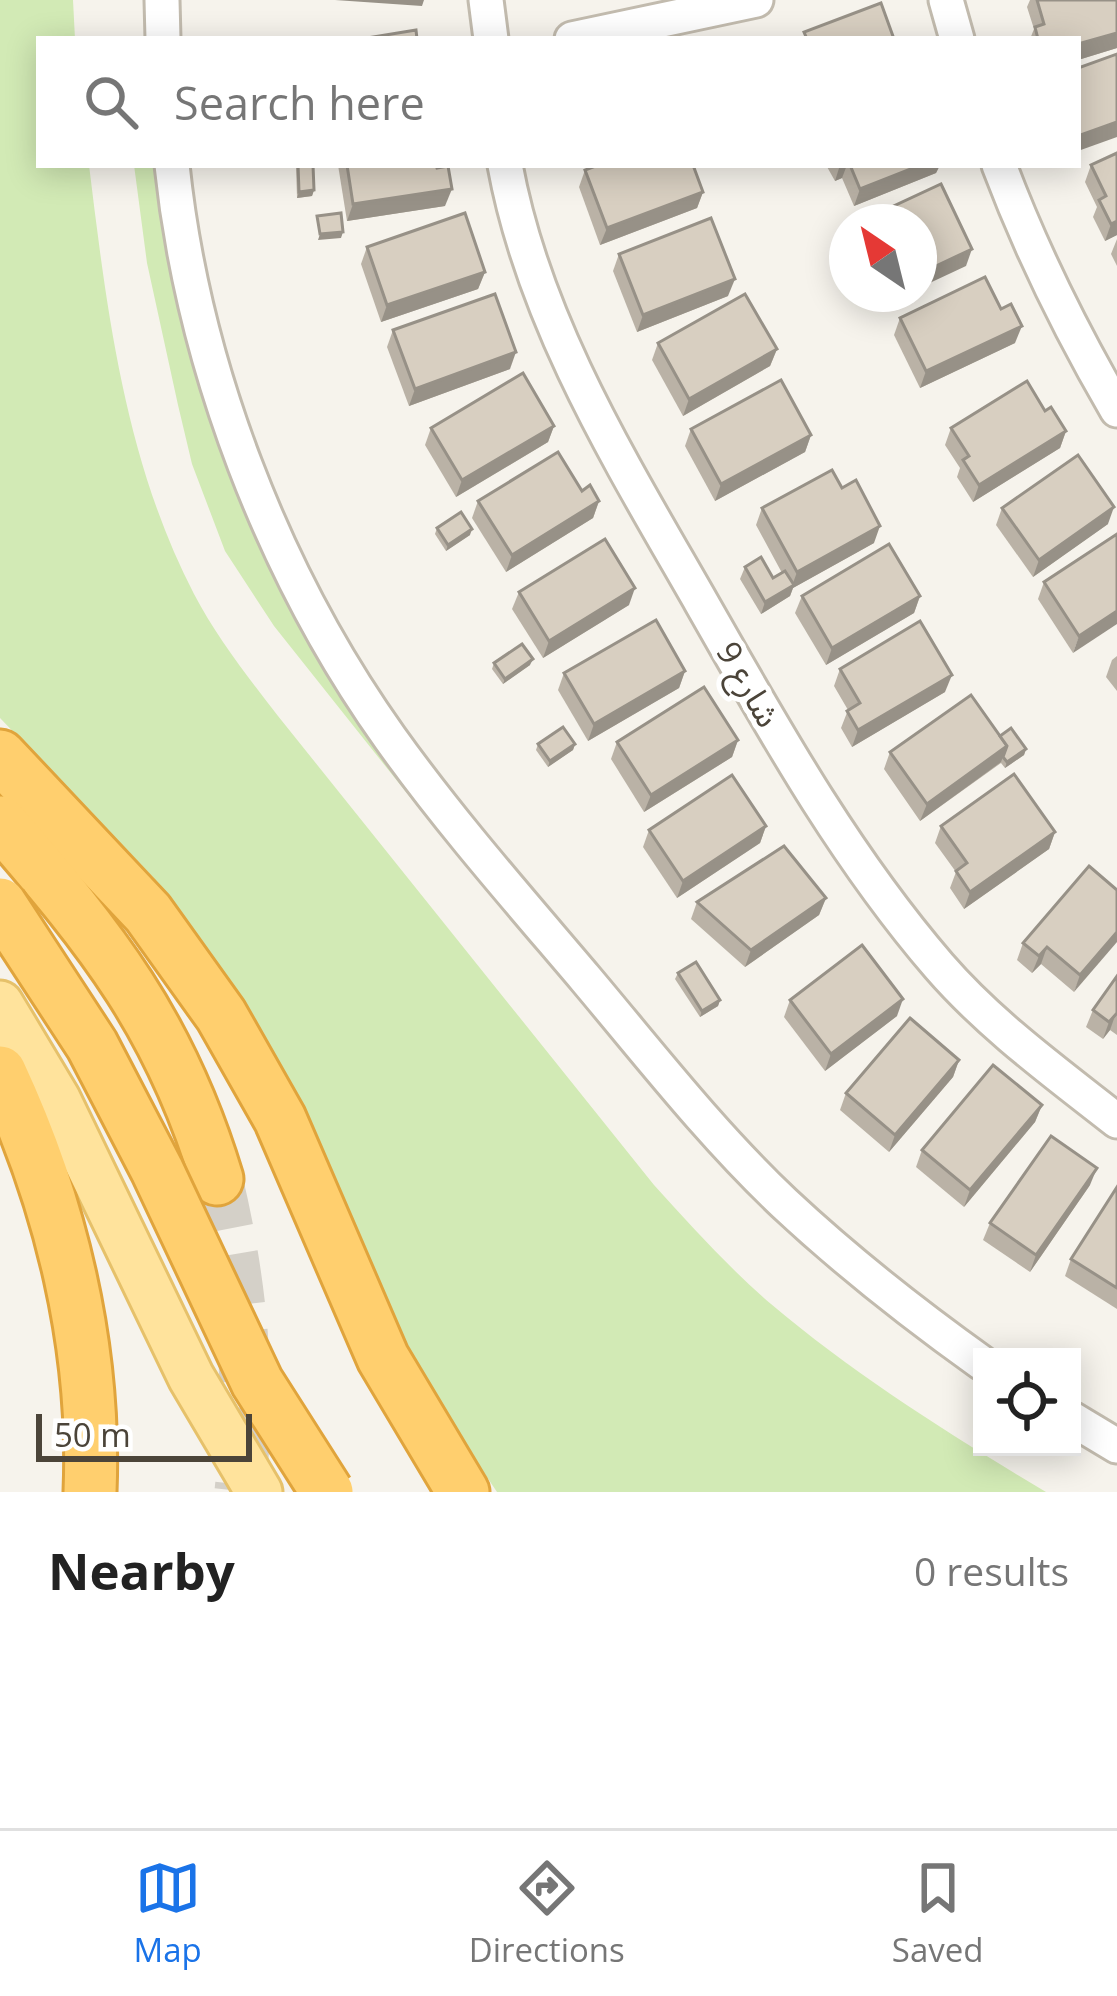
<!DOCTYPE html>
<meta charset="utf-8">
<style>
:root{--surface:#fff;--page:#f6f6f6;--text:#222;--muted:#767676;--line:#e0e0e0;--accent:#1a73e8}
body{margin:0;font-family:"Open Sans","Noto Sans Arabic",sans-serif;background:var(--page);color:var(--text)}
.controls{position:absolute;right:36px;bottom:36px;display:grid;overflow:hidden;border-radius:0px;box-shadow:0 6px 30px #0003}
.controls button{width:108px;height:108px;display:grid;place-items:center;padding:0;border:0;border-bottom:3px solid var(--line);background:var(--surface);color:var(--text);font:60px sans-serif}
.compass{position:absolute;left:829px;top:204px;width:108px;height:108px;border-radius:50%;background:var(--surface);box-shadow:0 6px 30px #0003;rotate:325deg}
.scale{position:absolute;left:36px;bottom:30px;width:216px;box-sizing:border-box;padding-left:12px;border:6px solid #4b4439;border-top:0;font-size:33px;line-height:42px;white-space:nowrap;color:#4b4439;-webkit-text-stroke:9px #fff;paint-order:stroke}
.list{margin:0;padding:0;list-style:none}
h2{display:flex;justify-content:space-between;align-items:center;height:156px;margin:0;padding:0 48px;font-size:51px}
h2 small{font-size:39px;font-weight:400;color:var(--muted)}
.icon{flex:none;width:66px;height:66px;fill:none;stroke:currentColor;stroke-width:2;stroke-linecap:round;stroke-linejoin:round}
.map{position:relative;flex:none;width:1117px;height:1492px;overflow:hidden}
.search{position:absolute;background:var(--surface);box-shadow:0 6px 30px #0003;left:36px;right:36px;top:36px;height:132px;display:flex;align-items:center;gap:30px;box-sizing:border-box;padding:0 42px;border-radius:0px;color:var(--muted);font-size:45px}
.sheet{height:336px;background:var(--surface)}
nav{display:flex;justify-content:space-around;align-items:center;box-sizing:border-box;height:168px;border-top:3px solid var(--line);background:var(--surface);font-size:33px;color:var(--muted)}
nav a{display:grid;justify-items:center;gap:6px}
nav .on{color:var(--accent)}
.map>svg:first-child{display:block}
.green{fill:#d2eab5}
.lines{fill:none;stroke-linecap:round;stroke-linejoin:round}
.highway-tunnel{stroke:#d4d0c8;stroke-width:51;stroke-dasharray:51 26;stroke-linecap:butt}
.minor-casing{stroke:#c2bbae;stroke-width:39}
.major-casing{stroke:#e6c16a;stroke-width:51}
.highway-casing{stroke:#e0a43c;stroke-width:57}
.minor{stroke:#fff;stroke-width:33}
.major{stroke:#ffe39c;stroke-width:45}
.highway{stroke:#ffcf6e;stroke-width:51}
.highway-bridge-casing{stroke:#e0a43c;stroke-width:57;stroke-linecap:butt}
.highway-bridge{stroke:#ffcf6e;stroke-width:51}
.wall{fill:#bab2a6}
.shaded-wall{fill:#979187}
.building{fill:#d8cfc1;stroke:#979187;stroke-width:3}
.labels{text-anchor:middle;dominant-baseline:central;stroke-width:10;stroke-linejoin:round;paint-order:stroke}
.street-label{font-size:33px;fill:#4b4439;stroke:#fff}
</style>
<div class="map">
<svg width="1117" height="1492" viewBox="0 0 1117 1492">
<rect width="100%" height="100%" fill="#f6f3ec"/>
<g class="green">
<path d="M 0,0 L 73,0 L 75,39 L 39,39 L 39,165 L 89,165 C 107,312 125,461 194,594 C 217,638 248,677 278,716 L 654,1185 C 691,1226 729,1268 771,1304 C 856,1376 951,1435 1046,1492 L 497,1492 L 433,1397 L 249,1024 L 153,877 L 0,718 Z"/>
<polygon points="134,165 154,165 160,215 199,376 433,826 274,626 225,551 192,464 178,405 147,263"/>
</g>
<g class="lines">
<path class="highway-tunnel" d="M 217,1179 C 242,1283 252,1385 240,1491"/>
<defs>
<g id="minor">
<polyline points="162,0 163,39"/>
<polyline points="486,0 491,39"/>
<polyline points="946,0 957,39"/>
<polyline points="572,39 756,0"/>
<path d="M 172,165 C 193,365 273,574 390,738 C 450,822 518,899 585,978 C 649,1054 711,1134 784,1203 C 846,1261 912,1313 982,1363"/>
<path d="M 505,165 C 534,323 622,464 701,602 C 773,728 844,856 939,966 C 990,1025 1056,1073 1117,1121"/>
<path d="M 999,165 C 1031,250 1071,331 1117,410"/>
<polyline points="1072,1419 1117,1446"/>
</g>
<polyline id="major" points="0,1004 57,1099 191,1377 259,1492"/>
<g id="highway">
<polyline points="0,756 148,913 221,1015 280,1119 383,1358 463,1492"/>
<path d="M 0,822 C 103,941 170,1024 217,1179"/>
<path d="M 0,1072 C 61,1203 96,1347 90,1492"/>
</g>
</defs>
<use href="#minor" class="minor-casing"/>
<use href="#major" class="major-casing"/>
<use href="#highway" class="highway-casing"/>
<use href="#minor" class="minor"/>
<use href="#major" class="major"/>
<use href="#highway" class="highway"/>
<defs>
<polyline id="highway-bridge" points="0,904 92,1045 157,1170 257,1382 327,1492"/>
</defs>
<use href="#highway-bridge" class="highway-bridge-casing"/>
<use href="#highway-bridge" class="highway-bridge"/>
</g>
<g class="wall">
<polygon points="1030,0 1117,0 1117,48 1078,60 1078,39 1030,39 1034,29 1027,7"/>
<polygon points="1117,153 1117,235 1105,241 1093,217 1097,207 1085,182 1091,165"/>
<polygon points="296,165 313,165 314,190 312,196 297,198"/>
<polygon points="338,165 436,165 445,206 347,221"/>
<polygon points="826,165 940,165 936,173 854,206 842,178 835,181"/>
<polygon points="585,170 703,192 697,208 600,245 579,187"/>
<polygon points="1117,239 1117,266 1111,254"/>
<polygon points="367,247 485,272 478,289 381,322 361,264"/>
<polygon points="619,254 728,296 637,332 613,271"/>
<polygon points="872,294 906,294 878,307"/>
<polygon points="1001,309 1015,343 920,388 894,335 900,318"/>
<polygon points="393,330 510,369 409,406 387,347"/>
<polygon points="658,343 777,349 770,366 683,416 652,360"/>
<polygon points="1045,411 1066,431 1060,448 973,502 957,477 960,468 945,445 951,428"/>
<polygon points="554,426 548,442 456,497 425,445 431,428"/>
<polygon points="691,429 811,435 805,452 715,501 685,446"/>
<polygon points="582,491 599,501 593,518 506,572 472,518 478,501"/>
<polygon points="762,508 874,543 793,588 790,596 761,614 740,579 745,567 773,578 782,573 756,525"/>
<polygon points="1002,508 1108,524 1033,577 996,525"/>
<polygon points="437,528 470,535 446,551 435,534"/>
<polygon points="1117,534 1073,653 1038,599 1044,582"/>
<polygon points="519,592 629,605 543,658 512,609"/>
<polygon points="802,596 920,596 914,613 826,665 795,613"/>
<polygon points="1117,656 1117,691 1106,677 1112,660"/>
<polygon points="494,663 530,665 503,684 492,669"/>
<polygon points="840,669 945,692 852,747 841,728 848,710 834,686"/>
<polygon points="685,671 679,688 588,741 558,690 564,673"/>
<polygon points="1000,736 1026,749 1024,755 1005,768 1001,763 920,821 884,769 890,752"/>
<polygon points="738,740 732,757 644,812 611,759 617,742"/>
<polygon points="538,744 575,744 573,750 548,767 536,750"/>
<polygon points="766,826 760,843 677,898 643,847 649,830"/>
<polygon points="941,826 1055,832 1049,849 964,909 950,888 956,872 935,843"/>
<polygon points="1117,890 1074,992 1041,964 1032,973 1017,960 1023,943"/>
<polygon points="826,898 819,915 745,967 691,919 697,902"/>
<polygon points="678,973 720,1000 718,1006 700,1017 675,979"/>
<polygon points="1117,976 1117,1035 1110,1030 1103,1039 1086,1027 1093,1010"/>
<polygon points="790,1000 897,1016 825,1071 784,1017"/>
<polygon points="959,1060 953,1077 889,1152 840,1110 846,1093"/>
<polygon points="1042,1105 1035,1122 964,1207 916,1167 922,1150"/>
<polygon points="1090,1185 1030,1272 983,1240 990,1223"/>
<polygon points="1117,1187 1117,1309 1065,1276 1071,1259"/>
</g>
<g class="shaded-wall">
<polygon points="335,0 424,0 422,6"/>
<polygon points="1117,33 1117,48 1078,60 1078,44"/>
<polygon points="1117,122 1117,137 1078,151 1078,136"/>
<polygon points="840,165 847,165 842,178 835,181"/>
<polygon points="921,165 940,165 936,173 854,206 860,189"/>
<polygon points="452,189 445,206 347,221 353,204"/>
<polygon points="314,190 312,196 297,198 299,192"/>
<polygon points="703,192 697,208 600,245 607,228"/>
<polygon points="1117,221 1117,235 1105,241 1111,224"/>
<polygon points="343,232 341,238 318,240 320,234"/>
<polygon points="972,249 966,266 919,288 919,274"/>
<polygon points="485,272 478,289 381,322 387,305"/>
<polygon points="735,279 728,296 637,332 643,315"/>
<polygon points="883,294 906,294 878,307"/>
<polygon points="1022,326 1015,343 920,388 926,371"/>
<polygon points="777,349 770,366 683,416 689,399"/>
<polygon points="516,352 510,369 409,406 415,389"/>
<polygon points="554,426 548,442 456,497 462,480"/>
<polygon points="1066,431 1060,448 973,502 979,485"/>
<polygon points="811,435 805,452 715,501 721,484"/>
<polygon points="599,501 593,518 506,572 512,555"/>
<polygon points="1114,507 1108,524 1033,577 1039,560"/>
<polygon points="880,526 874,543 793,588 790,596 761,614 765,602 792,586 797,572"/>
<polygon points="472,529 470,535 446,551 448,545"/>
<polygon points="635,588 629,605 543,658 549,641"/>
<polygon points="920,596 914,613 826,665 832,648"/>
<polygon points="1117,611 1117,624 1073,653 1079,636"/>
<polygon points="533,659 530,665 503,684 505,679"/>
<polygon points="685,671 679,688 588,741 594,724"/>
<polygon points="952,675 945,692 852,747 858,730"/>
<polygon points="738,740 732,757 644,812 651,795"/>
<polygon points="575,744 573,750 548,767 550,761"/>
<polygon points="1007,746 1001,762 920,821 927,804"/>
<polygon points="1026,749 1024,755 1005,768 1007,762"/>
<polygon points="766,826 760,843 677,898 683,881"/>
<polygon points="1055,832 1049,849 964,909 970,892"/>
<polygon points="826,898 819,915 745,967 751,950"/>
<polygon points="1117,932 1117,942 1074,992 1080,975"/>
<polygon points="1047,947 1041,964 1032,973 1039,956"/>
<polygon points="903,999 897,1016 825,1071 831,1054"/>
<polygon points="720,1000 718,1006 700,1017 702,1011"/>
<polygon points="1116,1013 1110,1030 1103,1039 1109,1022"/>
<polygon points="959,1060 953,1077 889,1152 895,1135"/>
<polygon points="1042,1105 1035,1122 964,1207 970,1190"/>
<polygon points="1097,1168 1090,1185 1030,1272 1036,1255"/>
</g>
<g class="building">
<polygon points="1037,0 1117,0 1117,33 1078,44 1078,39 1038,39 1035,27 1044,24"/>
<polygon points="881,3 894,39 807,39 804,32"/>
<polygon points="416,30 417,39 361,39"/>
<polygon points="1117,54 1117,122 1078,136 1078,68"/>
<polygon points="1117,153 1117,221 1111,224 1099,200 1106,196 1091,165"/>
<polygon points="298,165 313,165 314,190 299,192"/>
<polygon points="347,165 436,165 437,168 448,166 452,189 353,204"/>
<polygon points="598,165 693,165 703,192 607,228 585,170"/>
<polygon points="850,165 921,165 860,189"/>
<polygon points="941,184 972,249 919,274 919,222 870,222 868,218"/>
<polygon points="341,213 343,232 320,234 317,216"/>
<polygon points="465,213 485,272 387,305 367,247"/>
<polygon points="711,218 735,279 643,315 619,254"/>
<polygon points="985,277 1001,309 1011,304 1022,326 926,371 900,318"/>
<polygon points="495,294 516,352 415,389 393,330"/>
<polygon points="745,294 777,349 689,399 658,343"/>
<polygon points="523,373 554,426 462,480 431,428"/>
<polygon points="781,380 811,435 721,484 691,429"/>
<polygon points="1027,381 1045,411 1051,407 1066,431 979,485 963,460 969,456 951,428"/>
<polygon points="558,452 582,491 590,485 599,501 512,555 478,501"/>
<polygon points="1078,455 1114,507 1039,560 1002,508"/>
<polygon points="832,470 842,488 856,480 880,526 797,572 762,508"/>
<polygon points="461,512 472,529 448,545 437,528"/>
<polygon points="1117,534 1117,611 1079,636 1044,582"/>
<polygon points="605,539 635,588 549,641 519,592"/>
<polygon points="889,544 920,596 832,648 802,596"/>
<polygon points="761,557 773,578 785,571 794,585 765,602 745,567"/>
<polygon points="656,620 685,671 594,724 564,673"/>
<polygon points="920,621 952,675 858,730 847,711 860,703 840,669"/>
<polygon points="522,644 533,659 505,679 494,663"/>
<polygon points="704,687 738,740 651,795 617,742"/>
<polygon points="971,695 1007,746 927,804 890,752"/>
<polygon points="563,727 575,744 550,761 538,744"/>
<polygon points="1011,728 1026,749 1007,762 1003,757 1007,746 1000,736"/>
<polygon points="1014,774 1055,832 970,892 956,871 967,863 941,826"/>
<polygon points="732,775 766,826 683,881 649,830"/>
<polygon points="784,846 826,898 751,950 697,902"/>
<polygon points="1089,866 1117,890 1117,932 1080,975 1047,947 1039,956 1023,943"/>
<polygon points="862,945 903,999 831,1054 790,1000"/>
<polygon points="696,962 720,1000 702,1011 678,973"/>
<polygon points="1117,976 1117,1013 1109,1022 1093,1010"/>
<polygon points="910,1018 959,1060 895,1135 846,1093"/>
<polygon points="993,1065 1042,1105 970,1190 922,1150"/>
<polygon points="1051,1136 1097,1168 1036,1255 990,1223"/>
<polygon points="1117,1187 1117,1288 1071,1259"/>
</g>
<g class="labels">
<g class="street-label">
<text transform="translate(749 684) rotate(60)">شارع 9</text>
</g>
</g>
</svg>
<div class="controls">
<button><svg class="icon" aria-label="locate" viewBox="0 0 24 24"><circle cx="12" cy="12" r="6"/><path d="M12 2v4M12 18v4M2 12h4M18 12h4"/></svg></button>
</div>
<svg class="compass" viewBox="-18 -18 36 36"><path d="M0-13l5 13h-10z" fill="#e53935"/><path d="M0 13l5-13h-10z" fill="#767676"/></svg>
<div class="scale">50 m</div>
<div class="search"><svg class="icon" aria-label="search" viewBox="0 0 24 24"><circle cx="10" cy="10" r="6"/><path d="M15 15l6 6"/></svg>Search here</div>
</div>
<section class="sheet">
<h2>Nearby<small>0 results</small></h2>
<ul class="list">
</ul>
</section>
<nav>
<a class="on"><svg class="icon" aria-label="map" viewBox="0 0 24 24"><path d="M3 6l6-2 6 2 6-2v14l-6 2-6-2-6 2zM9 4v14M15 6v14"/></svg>Map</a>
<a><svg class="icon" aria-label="directions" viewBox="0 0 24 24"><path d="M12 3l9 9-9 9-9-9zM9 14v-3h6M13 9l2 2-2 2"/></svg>Directions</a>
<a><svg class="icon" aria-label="saved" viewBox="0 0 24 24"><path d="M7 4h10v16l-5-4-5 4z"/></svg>Saved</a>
</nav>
